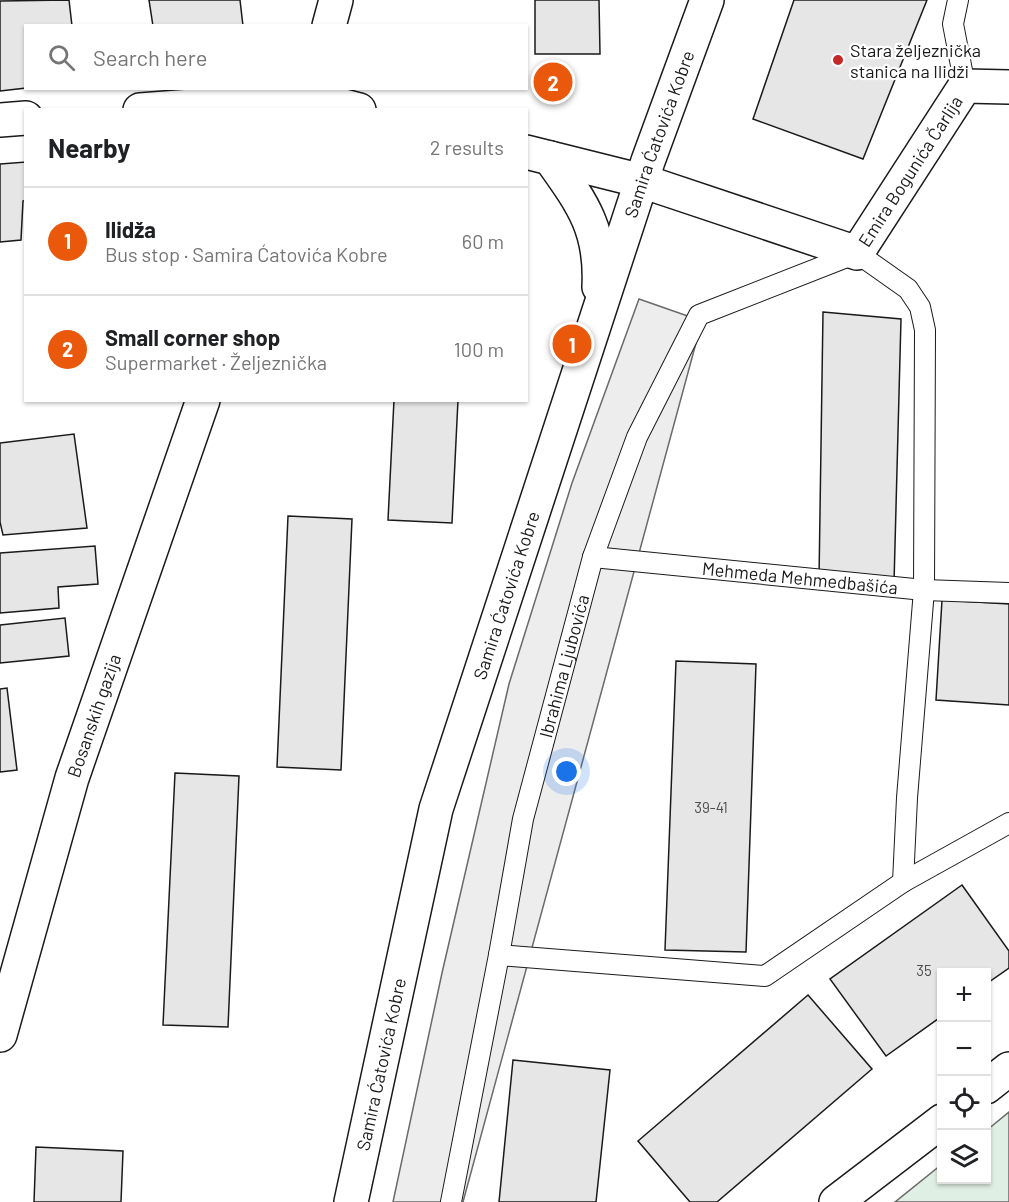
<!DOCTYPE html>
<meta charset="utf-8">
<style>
:root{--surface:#fff;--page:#f6f6f6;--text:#202124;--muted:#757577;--line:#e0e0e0;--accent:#ea580c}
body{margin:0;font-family:Barlow,sans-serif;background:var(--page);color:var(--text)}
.controls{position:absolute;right:18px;bottom:18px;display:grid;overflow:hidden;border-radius:0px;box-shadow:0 2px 4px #0004}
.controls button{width:54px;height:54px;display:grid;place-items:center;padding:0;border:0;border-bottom:2px solid var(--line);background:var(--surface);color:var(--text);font:30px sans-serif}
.you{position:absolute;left:567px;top:772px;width:21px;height:21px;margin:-15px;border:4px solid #fff;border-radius:50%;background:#1a73e8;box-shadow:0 0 0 9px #1a73e833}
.badge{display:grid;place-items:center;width:39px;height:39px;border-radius:50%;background:var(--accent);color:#fff;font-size:20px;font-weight:700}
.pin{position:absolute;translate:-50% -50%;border:3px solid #fff;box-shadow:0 2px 6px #0006}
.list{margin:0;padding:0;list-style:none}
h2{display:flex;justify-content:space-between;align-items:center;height:78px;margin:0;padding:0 24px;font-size:26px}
h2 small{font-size:20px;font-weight:400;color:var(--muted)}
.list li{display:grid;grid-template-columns:39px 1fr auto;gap:18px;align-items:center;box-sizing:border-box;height:108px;padding:0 24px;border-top:2px solid var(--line)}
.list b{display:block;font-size:22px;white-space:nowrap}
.list p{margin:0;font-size:20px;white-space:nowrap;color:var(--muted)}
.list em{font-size:20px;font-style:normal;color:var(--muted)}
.icon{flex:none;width:33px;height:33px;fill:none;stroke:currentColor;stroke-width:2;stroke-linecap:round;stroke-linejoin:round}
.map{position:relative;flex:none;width:1009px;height:1202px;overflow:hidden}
.search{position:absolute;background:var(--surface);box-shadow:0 2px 4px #0004;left:24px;top:24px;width:504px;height:66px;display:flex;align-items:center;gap:15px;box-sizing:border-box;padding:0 21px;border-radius:0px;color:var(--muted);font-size:22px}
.panel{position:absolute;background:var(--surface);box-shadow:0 2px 4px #0004;left:24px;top:108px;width:504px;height:294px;border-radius:0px}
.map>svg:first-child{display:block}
.green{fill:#e0efe3;stroke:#6a6a6a;stroke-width:1.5}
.parking{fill:#ededed;stroke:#6a6a6a;stroke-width:1.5}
.building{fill:#e6e6e6;stroke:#1a1a1a;stroke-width:1.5}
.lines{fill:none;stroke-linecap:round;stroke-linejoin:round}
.service-casing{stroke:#1a1a1a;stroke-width:22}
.minor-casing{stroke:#1a1a1a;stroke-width:36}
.secondary-casing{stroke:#1a1a1a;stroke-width:36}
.service{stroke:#fff;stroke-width:20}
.minor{stroke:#fff;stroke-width:33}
.secondary{stroke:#fff;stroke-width:33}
.poi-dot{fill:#c62828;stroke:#fff;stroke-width:2}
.labels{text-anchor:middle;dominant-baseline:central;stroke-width:4.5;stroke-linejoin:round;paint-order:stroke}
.number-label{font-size:15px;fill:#4d4d4d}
.poi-label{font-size:18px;fill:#1a1a1a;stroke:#fff;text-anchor:start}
.street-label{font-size:18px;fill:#1a1a1a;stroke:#fff}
</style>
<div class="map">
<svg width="1009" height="1202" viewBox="0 0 1009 1202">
<rect width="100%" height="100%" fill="#fff"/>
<polygon class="green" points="1009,1112 1009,1202 895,1202 941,1165 942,1180 986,1180 987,1130"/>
<polygon class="parking" points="639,299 702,321 463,1202 393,1202 442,973 509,684 572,483"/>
<g class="building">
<polygon points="69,0 72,26 26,26 26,88 0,91 0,1"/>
<polygon points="149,0 240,0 243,26 153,26"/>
<polygon points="535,0 599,0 600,54 535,54"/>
<polygon points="794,0 927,0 863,159 753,119"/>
<polygon points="26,162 26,200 23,201 21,240 0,242 0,164"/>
<polygon points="823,312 901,319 894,583 819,579"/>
<polygon points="394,400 458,400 452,523 388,520"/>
<polygon points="74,434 87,528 3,535 0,522 0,443"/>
<polygon points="288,516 352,519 341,770 277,767"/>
<polygon points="95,546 98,584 58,587 59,608 0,613 0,553"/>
<polygon points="942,600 1009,604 1009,705 936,700"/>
<polygon points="65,618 69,656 0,663 0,625"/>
<polygon points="676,661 756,664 746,952 665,950"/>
<polygon points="7,688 17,770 0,772 0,689"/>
<polygon points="175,773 239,776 228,1027 163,1025"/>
<polygon points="962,885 1009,951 1009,968 986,984 986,972 942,972 942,1016 886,1056 830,979"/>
<polygon points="808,995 872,1069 717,1202 690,1202 638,1141"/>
<polygon points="513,1060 610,1070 596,1202 499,1202"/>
<polygon points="36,1147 123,1151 121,1202 34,1202"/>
</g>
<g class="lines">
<defs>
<g id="service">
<polyline points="958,0 953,24 965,86"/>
<path id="s1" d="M 593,557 L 924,590 L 1009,593"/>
<polyline points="499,955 765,976 903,882 1009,823"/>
<path id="s2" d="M 451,1202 L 499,955 L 523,819 L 593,557 L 637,437 L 699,315 L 857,253 L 908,289 L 920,307 L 925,330 L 924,590 L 907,798 L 903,882"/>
</g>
<g id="minor">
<polyline points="329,26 336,0"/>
<polyline points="140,110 309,97 359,110"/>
<polyline points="0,120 26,118"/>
<path id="s3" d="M 526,152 L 642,181 L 857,253 L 965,86 L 1009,87"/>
<path id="s4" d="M 0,1035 L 72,778 L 203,400"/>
<polyline points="986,1087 1009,1069"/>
<polyline points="836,1202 942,1121"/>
</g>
<g id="secondary">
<path d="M 550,158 C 582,203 602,229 599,287"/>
<path id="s5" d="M 351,1202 L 436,809 L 648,161 L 707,0"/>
</g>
</defs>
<use href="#service" class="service-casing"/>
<use href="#minor" class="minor-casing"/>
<use href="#secondary" class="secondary-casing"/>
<use href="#service" class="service"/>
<use href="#minor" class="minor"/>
<use href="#secondary" class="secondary"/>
</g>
<circle class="poi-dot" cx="838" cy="60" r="6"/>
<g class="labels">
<g class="number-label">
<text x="711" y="807">39-41</text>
<text x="924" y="970">35</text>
</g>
<g class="poi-label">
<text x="850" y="50">Stara željeznička<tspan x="850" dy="21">stanica na Ilidži</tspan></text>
</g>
<g class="street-label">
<text stroke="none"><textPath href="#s5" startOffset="1113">Samira Ćatovića Kobre</textPath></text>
<text stroke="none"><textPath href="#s3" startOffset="444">Emira Bogunića Čarlija</textPath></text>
<text stroke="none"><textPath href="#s1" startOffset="208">Mehmeda Mehmedbašića</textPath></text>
<text stroke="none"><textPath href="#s5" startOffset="627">Samira Ćatovića Kobre</textPath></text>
<text stroke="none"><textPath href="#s2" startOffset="548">Ibrahima Ljubovića</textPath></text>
<text stroke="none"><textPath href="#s4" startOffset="333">Bosanskih gazija</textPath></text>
<text stroke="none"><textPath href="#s5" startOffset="141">Samira Ćatovića Kobre</textPath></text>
</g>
</g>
</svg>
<div class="controls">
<button>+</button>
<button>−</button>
<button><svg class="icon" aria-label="locate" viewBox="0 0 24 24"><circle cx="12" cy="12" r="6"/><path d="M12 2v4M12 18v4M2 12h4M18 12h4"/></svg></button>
<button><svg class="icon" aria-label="layers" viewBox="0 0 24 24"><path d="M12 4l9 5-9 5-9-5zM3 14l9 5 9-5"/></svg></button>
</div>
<div class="you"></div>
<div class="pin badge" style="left:572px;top:344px">1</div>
<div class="pin badge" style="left:553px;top:82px">2</div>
<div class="search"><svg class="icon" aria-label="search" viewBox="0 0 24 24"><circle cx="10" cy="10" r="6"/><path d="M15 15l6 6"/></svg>Search here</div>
<section class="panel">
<h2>Nearby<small>2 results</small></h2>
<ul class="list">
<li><span class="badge">1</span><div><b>Ilidža</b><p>Bus stop · Samira Ćatovića Kobre</p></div><em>60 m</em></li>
<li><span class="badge">2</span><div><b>Small corner shop</b><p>Supermarket · Željeznička</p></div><em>100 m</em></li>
</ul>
</section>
</div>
